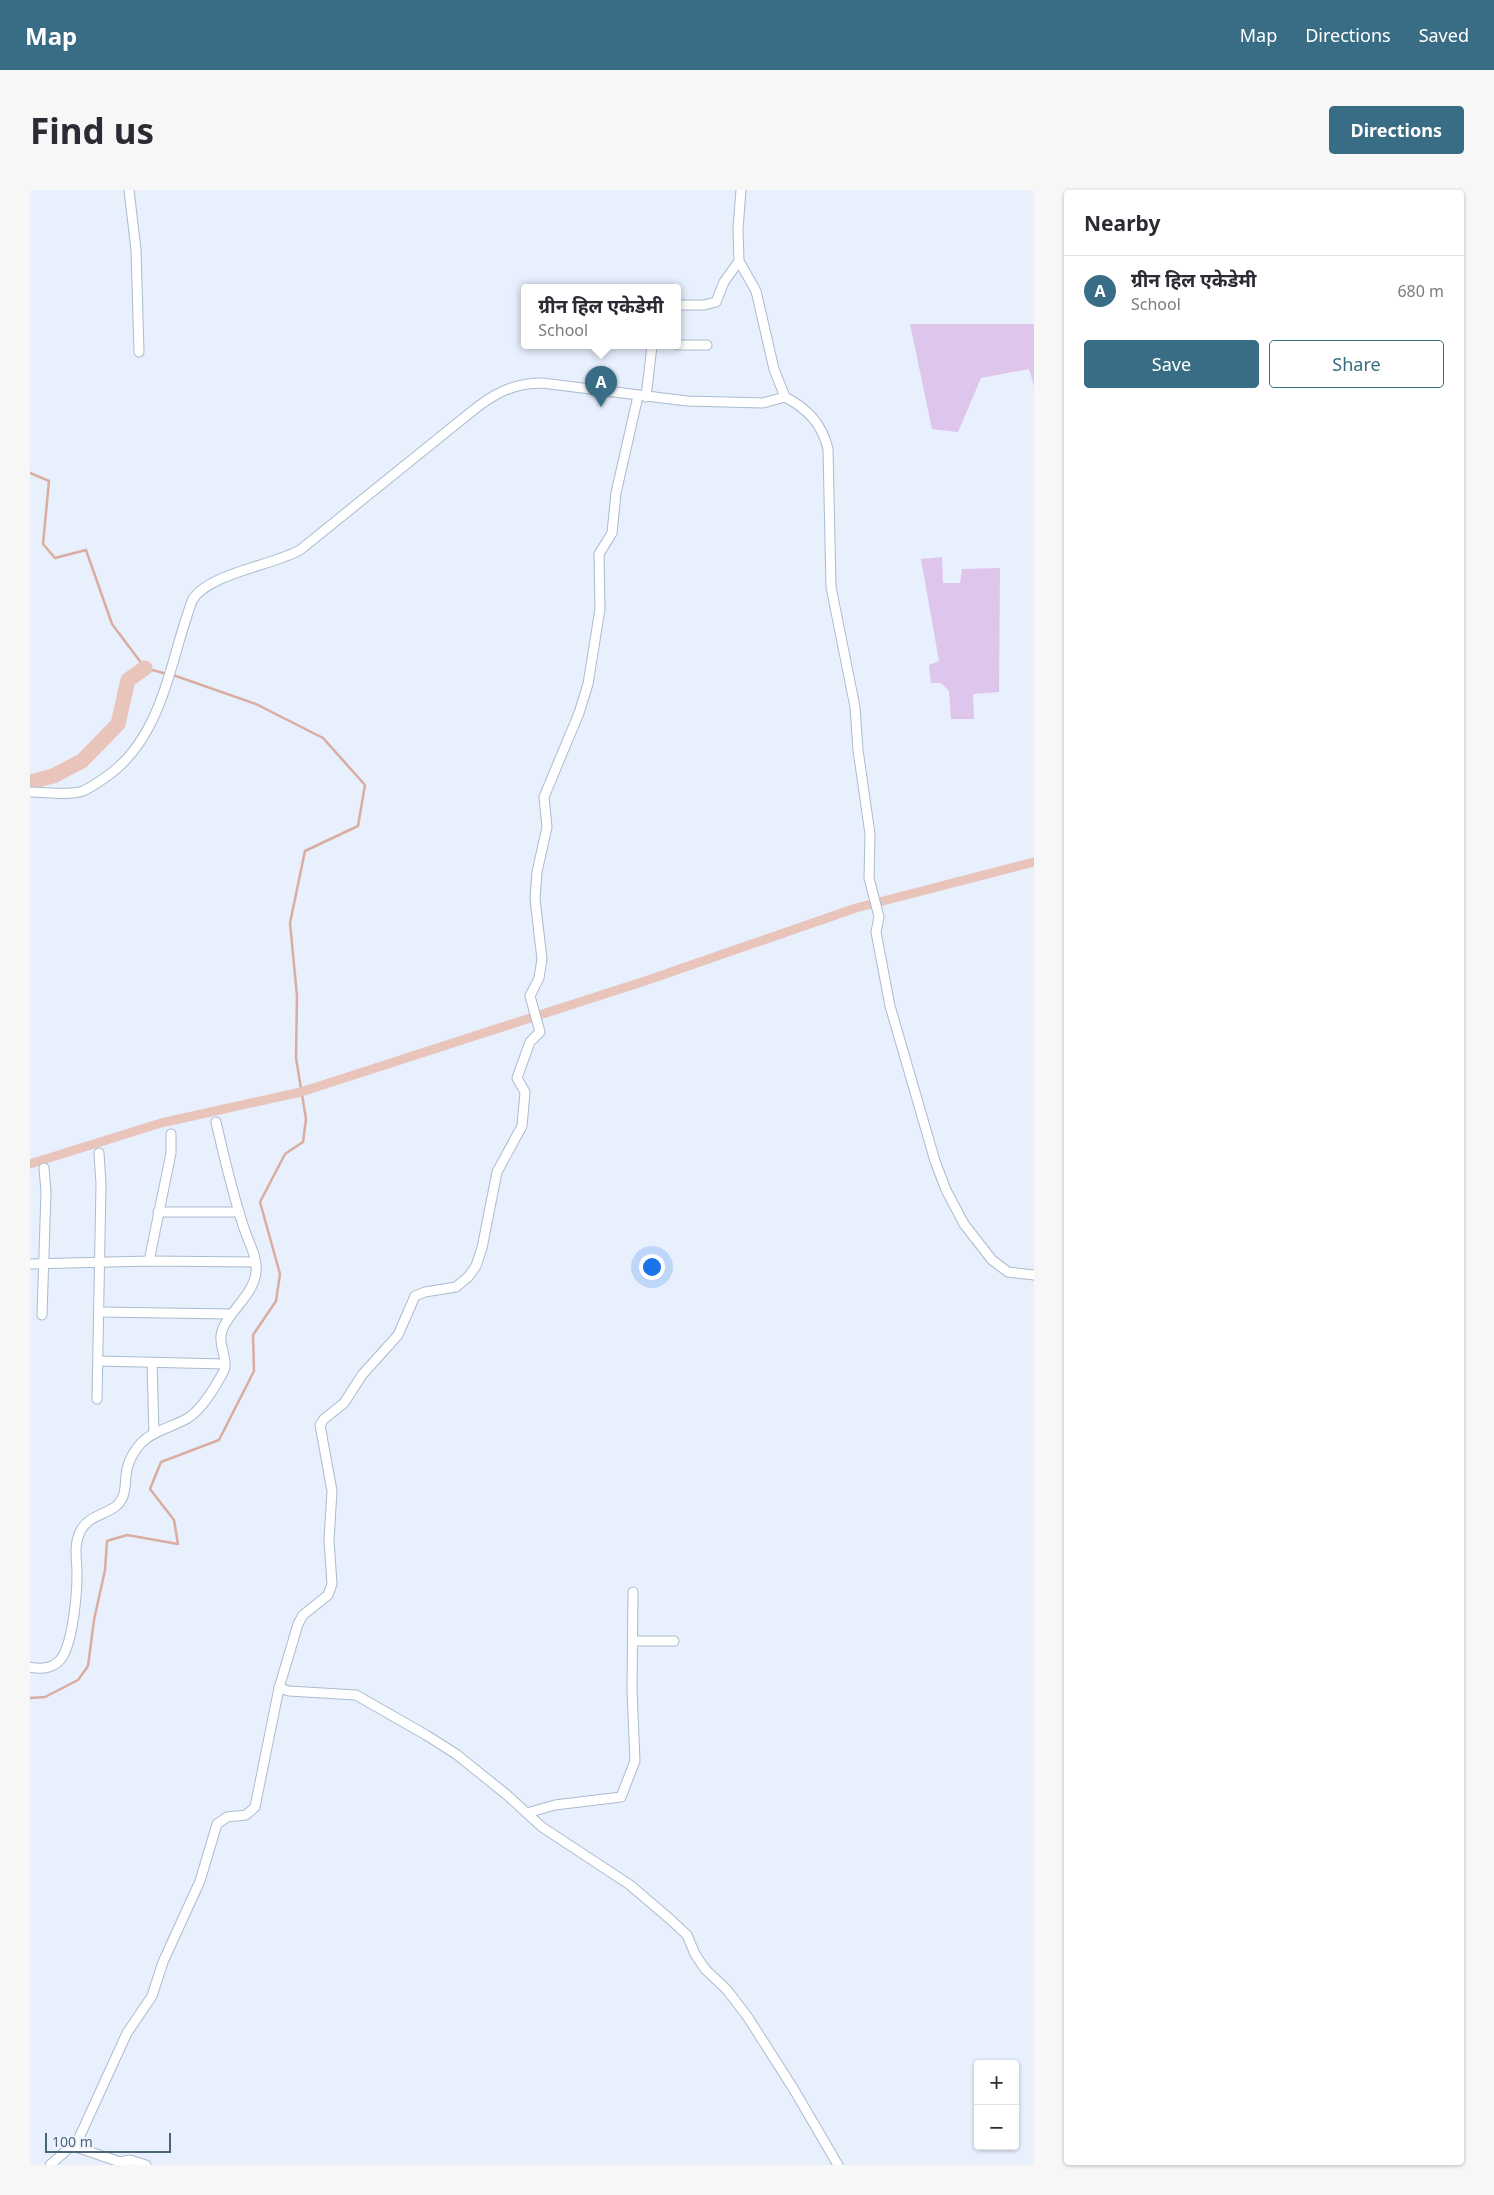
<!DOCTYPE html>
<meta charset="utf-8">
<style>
:root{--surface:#fff;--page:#f7f7f7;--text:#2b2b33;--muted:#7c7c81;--line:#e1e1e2;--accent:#396d85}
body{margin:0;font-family:"Noto Sans","Noto Sans Devanagari",sans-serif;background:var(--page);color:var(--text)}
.controls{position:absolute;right:15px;bottom:15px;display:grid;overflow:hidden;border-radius:5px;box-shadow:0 1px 4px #0004}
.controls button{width:45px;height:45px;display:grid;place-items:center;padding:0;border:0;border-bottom:1px solid var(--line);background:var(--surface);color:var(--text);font:25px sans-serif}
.scale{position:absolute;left:15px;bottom:12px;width:126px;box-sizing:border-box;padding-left:5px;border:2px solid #4b6578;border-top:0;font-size:14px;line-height:18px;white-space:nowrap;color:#4b6578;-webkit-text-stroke:4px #eff4ff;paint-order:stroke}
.you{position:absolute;left:621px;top:1076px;width:18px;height:18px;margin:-12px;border:4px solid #fff;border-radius:50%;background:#1a73e8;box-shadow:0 0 0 8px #1a73e833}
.badge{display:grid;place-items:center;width:32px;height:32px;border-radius:50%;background:var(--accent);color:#fff;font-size:16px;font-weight:700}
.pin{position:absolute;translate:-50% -41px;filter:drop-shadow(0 1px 2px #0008)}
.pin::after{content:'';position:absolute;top:26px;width:18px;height:15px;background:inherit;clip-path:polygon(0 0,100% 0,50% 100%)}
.popup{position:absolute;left:491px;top:94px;width:160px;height:65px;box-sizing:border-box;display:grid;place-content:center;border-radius:5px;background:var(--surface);filter:drop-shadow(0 1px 4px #0005);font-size:16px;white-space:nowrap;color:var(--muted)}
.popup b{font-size:19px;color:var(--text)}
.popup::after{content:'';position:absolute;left:50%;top:100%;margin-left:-10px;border:10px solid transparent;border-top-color:var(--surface)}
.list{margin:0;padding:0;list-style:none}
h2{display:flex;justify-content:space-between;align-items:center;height:65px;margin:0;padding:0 20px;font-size:21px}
h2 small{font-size:16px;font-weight:400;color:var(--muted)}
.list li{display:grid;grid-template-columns:32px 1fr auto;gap:15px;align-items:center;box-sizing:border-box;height:70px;padding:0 20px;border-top:1px solid var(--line)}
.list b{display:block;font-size:19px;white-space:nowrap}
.list p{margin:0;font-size:16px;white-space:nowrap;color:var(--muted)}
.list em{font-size:16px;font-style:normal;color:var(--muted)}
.actions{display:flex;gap:10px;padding:15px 20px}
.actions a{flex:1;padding:11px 0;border:1px solid var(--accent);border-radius:5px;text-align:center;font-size:18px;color:var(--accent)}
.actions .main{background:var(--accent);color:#fff}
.map{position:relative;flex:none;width:1004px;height:1975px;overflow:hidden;border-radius:5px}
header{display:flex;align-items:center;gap:30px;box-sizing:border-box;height:70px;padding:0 25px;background:var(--accent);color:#fff}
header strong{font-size:24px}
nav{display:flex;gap:28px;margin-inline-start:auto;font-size:18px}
.intro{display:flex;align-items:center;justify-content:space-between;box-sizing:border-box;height:120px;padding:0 30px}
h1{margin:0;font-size:35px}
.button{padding:12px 22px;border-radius:5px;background:var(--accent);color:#fff;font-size:18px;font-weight:700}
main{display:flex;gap:30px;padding:0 30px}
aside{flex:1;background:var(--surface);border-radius:5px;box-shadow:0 1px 4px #0004}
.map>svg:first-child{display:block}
.green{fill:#dec5ec}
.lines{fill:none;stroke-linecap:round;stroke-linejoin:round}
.stream{stroke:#daada1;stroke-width:2.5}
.canal{stroke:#e8c4bb;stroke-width:9}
.river{stroke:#e8c4bb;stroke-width:15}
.minor-casing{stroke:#aabccd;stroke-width:11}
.minor{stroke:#fff;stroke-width:9}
</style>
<header>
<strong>Map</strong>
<nav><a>Map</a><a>Directions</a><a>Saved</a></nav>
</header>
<div class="intro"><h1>Find us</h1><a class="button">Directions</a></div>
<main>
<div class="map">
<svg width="1004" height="1975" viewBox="0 0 1004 1975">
<rect width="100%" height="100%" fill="#e8effd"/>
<g class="green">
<polygon points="880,134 1004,134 1004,196 999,179 951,188 928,242 902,239"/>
<polygon points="912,367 913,393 930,393 932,379 970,378 969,502 943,504 944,529 921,529 919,501 911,493 901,493 899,475 909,471 891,369"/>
</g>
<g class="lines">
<g class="stream">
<polyline points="0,283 19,291 13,354 25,368 56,360 82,434 115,478 137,484"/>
<polyline points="0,1508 15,1507 48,1490 58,1476 64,1430 75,1380 77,1351 97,1345 148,1354 144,1330 120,1299 131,1272 189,1250 224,1181 223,1145 246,1111 250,1084 230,1012 255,964 273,952 276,929 266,868 267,806 260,733 275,661 328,636 335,595 293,548 226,514 143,485"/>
</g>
<polyline class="canal" points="0,974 131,933 271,902 618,790 826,718 1004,672"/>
<polyline class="river" points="0,592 23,586 52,571 88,534 98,490 115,478"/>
<defs>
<g id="minor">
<polyline points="99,0 106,60 109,162"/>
<polyline points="711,0 708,39 709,71 726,101 744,179 755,207"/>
<polyline points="647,115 674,115 686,112 694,92 709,71"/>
<polyline points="647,155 677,155"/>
<polyline points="616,207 622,156"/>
<path d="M 0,602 C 17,602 37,606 53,601 C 60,598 67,593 73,589 C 133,550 139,473 162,411 C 176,384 241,376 270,360 L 441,222 C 463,204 483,193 512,193 L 657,211 L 733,213 L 755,207 C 778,219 792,234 798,259 L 801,397 L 825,517 L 828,560 L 840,644 L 839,688 L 849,727 L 846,742 L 860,816 L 905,971 L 916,1000 L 934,1034 L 962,1070 L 978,1082 L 1004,1085"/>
<polyline points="128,1022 209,1022"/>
<polyline points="119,1071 141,963 141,944"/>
<polyline points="0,1074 119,1071 225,1072"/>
<polyline points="69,1122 201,1124"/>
<polyline points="12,1125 16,1002 14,978"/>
<polyline points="68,1171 194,1174"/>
<polyline points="122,1173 124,1244"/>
<polyline points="67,1209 71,994 69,963"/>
<polyline points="603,1451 644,1451"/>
<path d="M 0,1477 C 12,1480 26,1478 33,1466 C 43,1448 47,1405 47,1384 C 47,1368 43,1355 51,1340 C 58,1327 73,1325 85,1317 C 98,1307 94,1293 97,1279 C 99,1270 105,1260 111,1253 C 124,1240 143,1237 158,1228 C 169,1221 180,1205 187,1193 C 189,1189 195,1181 195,1177 C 196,1162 186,1151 194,1136 C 203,1118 224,1103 226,1082 C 228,1066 217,1050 213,1035 C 202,1001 194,967 186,932"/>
<polyline points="249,1498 259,1501 326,1505 396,1545 426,1564 477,1605 512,1637 600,1695 641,1730 657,1745 665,1764 675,1779 697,1800 717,1826 763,1898 808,1975"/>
<polyline points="497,1623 525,1615 591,1607 605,1571 602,1500 603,1402"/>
<polyline points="43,1956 90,1972 100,1970 116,1975"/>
<polyline points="20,1975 48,1950 97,1843 122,1806 133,1772 170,1691 187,1634 197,1627 216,1625 225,1617 249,1498 268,1434 273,1425 298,1405 302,1394 299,1350 302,1301 290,1235 294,1229 314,1213 332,1185 368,1145 385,1106 395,1102 426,1097 438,1087 446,1076 452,1058 467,982 492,936 495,902 487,888 500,852 510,842 500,806 509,788 512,769 505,709 507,682 517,637 514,607 549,523 558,494 570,419 569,364 582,343 586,303 608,206"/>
</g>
</defs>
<use href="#minor" class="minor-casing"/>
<use href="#minor" class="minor"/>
</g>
</svg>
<div class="controls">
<button>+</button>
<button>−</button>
</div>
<div class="scale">100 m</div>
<div class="you"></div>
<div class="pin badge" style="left:571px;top:217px">A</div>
<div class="popup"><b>ग्रीन हिल एकेडेमी</b>School</div>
</div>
<aside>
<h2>Nearby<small></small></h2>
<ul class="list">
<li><span class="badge">A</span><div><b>ग्रीन हिल एकेडेमी</b><p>School</p></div><em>680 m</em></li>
</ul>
<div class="actions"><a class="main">Save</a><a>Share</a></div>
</aside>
</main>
